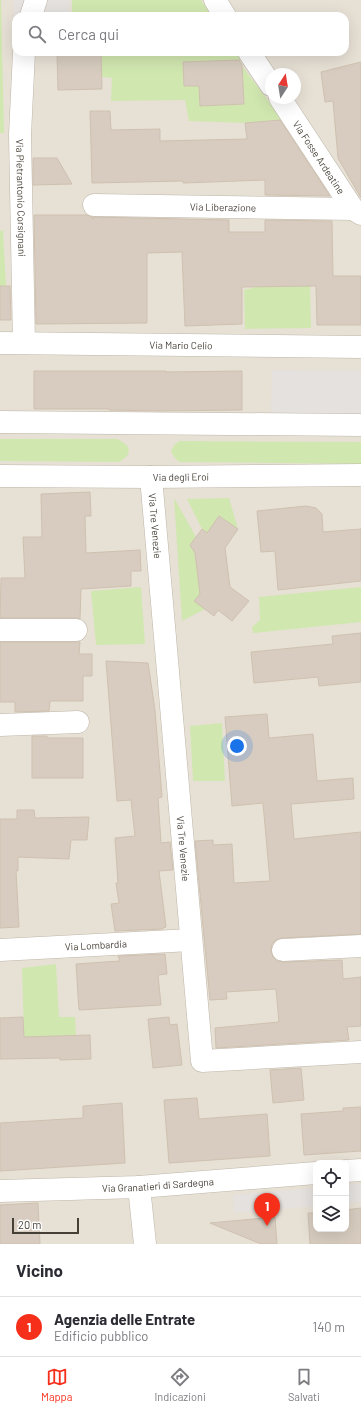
<!DOCTYPE html>
<html lang="it">
<style>
:root{--surface:#fff;--page:#f7f7f7;--text:#2b2b33;--muted:#7c7c81;--line:#e1e1e2;--accent:#f62f1b}
body{margin:0;font-family:Barlow,sans-serif;background:var(--page);color:var(--text)}
.controls{position:absolute;right:12px;bottom:12px;display:grid;overflow:hidden;border-radius:8px;box-shadow:0 4px 16px #0002}
.controls button{width:36px;height:36px;display:grid;place-items:center;padding:0;border:0;border-bottom:1px solid var(--line);background:var(--surface);color:var(--text);font:20px sans-serif}
.compass{position:absolute;left:265px;top:68px;width:36px;height:36px;border-radius:50%;background:var(--surface);box-shadow:0 4px 16px #0002;rotate:12deg}
.scale{position:absolute;left:12px;bottom:10px;width:67px;box-sizing:border-box;padding-left:4px;border:2px solid #463f36;border-top:0;font-size:11px;line-height:14px;white-space:nowrap;color:#463f36;-webkit-text-stroke:3px #fff;paint-order:stroke}
.you{position:absolute;left:237px;top:746px;width:14px;height:14px;margin:-10px;border:3px solid #fff;border-radius:50%;background:#1a73e8;box-shadow:0 0 0 6px #1a73e833}
.badge{display:grid;place-items:center;width:26px;height:26px;border-radius:50%;background:var(--accent);color:#fff;font-size:13px;font-weight:700}
.pin{position:absolute;translate:-50% -33px;filter:drop-shadow(0 1px 2px #0008)}
.pin::after{content:'';position:absolute;top:21px;width:14px;height:12px;background:inherit;clip-path:polygon(0 0,100% 0,50% 100%)}
.list{margin:0;padding:0;list-style:none}
h2{display:flex;justify-content:space-between;align-items:center;height:52px;margin:0;padding:0 16px;font-size:17px}
h2 small{font-size:13px;font-weight:400;color:var(--muted)}
.list li{display:grid;grid-template-columns:26px 1fr auto;gap:12px;align-items:center;box-sizing:border-box;height:60px;padding:0 16px;border-top:1px solid var(--line)}
.list b{display:block;font-size:15px;white-space:nowrap}
.list p{margin:0;font-size:13px;white-space:nowrap;color:var(--muted)}
.list em{font-size:13px;font-style:normal;color:var(--muted)}
.icon{flex:none;width:22px;height:22px;fill:none;stroke:currentColor;stroke-width:2;stroke-linecap:round;stroke-linejoin:round}
.map{position:relative;flex:none;width:361px;height:1244px;overflow:hidden}
.search{position:absolute;background:var(--surface);box-shadow:0 4px 16px #0002;left:12px;right:12px;top:12px;height:44px;display:flex;align-items:center;gap:10px;box-sizing:border-box;padding:0 14px;border-radius:12px;color:var(--muted);font-size:15px}
.sheet{height:112px;background:var(--surface)}
nav{display:flex;justify-content:space-around;align-items:center;box-sizing:border-box;height:56px;border-top:1px solid var(--line);background:var(--surface);font-size:11px;color:var(--muted)}
nav a{display:grid;justify-items:center;gap:2px}
nav .on{color:var(--accent)}
.map>svg:first-child{display:block}
.residential{fill:#e7e0d5;fill-rule:evenodd}
.green{fill:#d1e7b0}
.parking{fill:#e4e1de}
.building{fill:#d7ccbf;stroke:#cfc1b0}
.lines{fill:none;stroke-linecap:round;stroke-linejoin:round}
.minor-casing{stroke:#beb6a9;stroke-width:23}
.minor{stroke:#fff;stroke-width:22}
.labels{text-anchor:middle;dominant-baseline:central;stroke-width:3;stroke-linejoin:round;paint-order:stroke}
.street-label{font-size:10px;fill:#463f36;stroke:#fff}
</style>
<div class="map">
<svg width="361" height="1244" viewBox="0 0 361 1244">
<rect width="100%" height="100%" fill="#f3eee7"/>
<path class="residential" d="M 0,0 L 361,0 L 361,1244 L 0,1244 ZM 16,16 L 345,16 L 345,52 L 16,52 ZM 271,74 L 295,74 L 295,98 L 271,98 ZM 316,1163 L 346,1163 L 346,1229 L 316,1229 Z"/>
<g class="green">
<polygon points="0,0 1,0 4,133 0,133"/>
<polygon points="72,0 201,0 212,16 72,16"/>
<polygon points="101,52 237,52 242,60 183,62 184,86 199,86 200,106 244,104 242,66 283,120 245,123 189,121 185,100 111,101 112,78 102,77"/>
<polygon points="3,230 6,286 0,286 0,231"/>
<polygon points="310,284 311,328 245,329 244,290 256,287"/>
<path d="M 0,439 L 117,439 C 131,445 134,455 118,462 L 0,461 Z"/>
<polygon points="180,441 361,442 361,464 179,462 174,457 171,451 175,444"/>
<polygon points="174,498 196,537 190,545 195,553 200,594 195,601 205,609 182,621"/>
<polygon points="229,498 238,529 219,516 207,533 202,529 187,499"/>
<polygon points="141,587 145,644 96,645 91,591"/>
<polygon points="361,587 361,622 253,633 252,627 260,620 259,597"/>
<polygon points="222,723 225,781 193,781 190,726"/>
<polygon points="56,964 59,1017 75,1017 76,1036 24,1037 22,968"/>
</g>
<g class="parking">
<polygon points="14,0 69,0 69,16 16,16 16,36 13,36"/>
<polygon points="272,370 361,371 361,414 271,415"/>
<polygon points="361,1184 361,1202 346,1203 346,1185"/>
<polygon points="316,1188 316,1206 234,1213 233,1195"/>
</g>
<g class="building">
<polygon points="57,52 101,52 102,89 58,90"/>
<polygon points="239,60 242,65 244,104 200,106 199,86 184,86 183,62"/>
<polygon points="361,62 361,198 338,158 333,101 325,102 321,72"/>
<polygon points="90,111 110,111 111,130 160,129 160,141 247,139 245,123 280,120 330,196 265,195 265,180 183,183 183,181 92,183"/>
<polygon points="33,158 57,158 72,184 33,185"/>
<polygon points="34,215 87,215 92,217 93,219 93,217 229,220 229,232 265,232 265,220 332,221 333,276 361,276 361,325 317,325 316,286 242,287 242,324 185,326 182,252 147,253 147,323 36,324"/>
<polygon points="0,286 10,286 11,320 0,320"/>
<polygon points="34,371 166,371 166,372 242,371 242,410 160,411 109,410 109,409 34,409"/>
<polygon points="90,492 91,516 85,516 86,553 140,550 141,571 131,571 131,586 81,589 80,619 76,618 0,618 1,578 25,578 23,537 42,537 41,494"/>
<polygon points="306,506 316,508 322,514 323,532 361,529 361,581 278,590 275,551 261,552 257,511"/>
<polygon points="219,516 238,529 225,548 230,587 249,601 232,621 218,610 214,616 194,601 200,594 195,553 190,545 202,529 207,533"/>
<polygon points="361,633 361,682 319,686 318,677 254,683 251,652 333,644 332,636"/>
<polygon points="0,642 80,642 79,654 92,654 92,676 83,676 83,701 50,701 49,711 15,712 15,702 0,702"/>
<polygon points="106,661 148,663 155,710 162,797 158,798 161,843 170,842 173,870 159,871 166,927 163,928 163,929 115,931 111,904 119,903 116,883 118,883 115,838 135,836 131,800 117,801"/>
<polygon points="267,714 269,738 313,734 317,781 353,778 354,799 291,804 294,839 361,832 361,934 282,938 276,940 272,944 271,951 273,957 277,961 283,962 342,960 343,979 361,977 361,1026 347,1027 349,1040 216,1048 215,1028 279,1022 276,989 226,992 227,999 210,1000 195,841 213,840 213,845 232,844 234,883 270,881 263,803 232,806 225,717"/>
<polygon points="32,736 47,736 47,738 83,738 83,778 32,778"/>
<polygon points="17,810 34,810 35,818 89,817 87,840 71,840 69,859 18,857 18,871 16,871 19,927 0,928 0,819 17,819"/>
<polygon points="165,954 167,974 158,975 161,1005 79,1010 76,964 120,961 118,956"/>
<polygon points="23,1017 24,1037 90,1035 91,1059 60,1060 60,1058 0,1059 0,1018"/>
<polygon points="169,1017 170,1025 177,1024 182,1065 153,1068 148,1019"/>
<polygon points="301,1068 304,1100 273,1103 270,1070"/>
<polygon points="197,1098 199,1119 267,1114 270,1156 169,1163 164,1100"/>
<polygon points="122,1103 125,1163 0,1171 0,1123 83,1118 83,1106"/>
<polygon points="361,1107 361,1151 304,1155 301,1114 343,1111 343,1108"/>
<polygon points="38,1203 40,1244 0,1244 0,1205"/>
<polygon points="361,1208 361,1244 310,1244 308,1213 316,1213 316,1229 346,1229 346,1210"/>
<polygon points="275,1217 277,1244 261,1244 210,1223"/>
</g>
<g class="lines">
<defs>
<g id="minor">
<polyline points="215,0 225,16"/>
<polyline points="31,16 36,0"/>
<path id="s1" d="M 24,52 L 20,135 L 24,343"/>
<polyline points="249,52 271,85"/>
<path id="s2" d="M 280,98 L 353,209 L 361,214"/>
<path id="s3" d="M 94,205 L 353,209"/>
<path id="s4" d="M 0,343 L 361,347"/>
<polyline points="0,422 361,425"/>
<path id="s5" d="M 0,476 L 151,477 L 361,475"/>
<path id="s6" d="M 151,477 L 202,1061 L 361,1052"/>
<polyline points="0,630 76,630"/>
<polyline points="0,725 78,722"/>
<path id="s7" d="M 0,950 L 191,940"/>
<polyline points="283,950 361,946"/>
<polyline points="346,1171 361,1170"/>
<polyline points="139,1187 145,1244"/>
<path id="s8" d="M 0,1191 L 139,1187 L 316,1173"/>
</g>
</defs>
<use href="#minor" class="minor-casing"/>
<use href="#minor" class="minor"/>
</g>
<g class="labels">
<g class="street-label">
<text stroke="none"><textPath href="#s2" startOffset="71">Via Fosse Ardeatine</textPath></text>
<text stroke="none"><textPath href="#s1" startOffset="146">Via Pietrantonio Corsignani</textPath></text>
<text stroke="none"><textPath href="#s3" startOffset="129">Via Liberazione</textPath></text>
<text stroke="none"><textPath href="#s4" startOffset="181">Via Mario Celio</textPath></text>
<text stroke="none"><textPath href="#s5" startOffset="181">Via degli Eroi</textPath></text>
<text stroke="none"><textPath href="#s6" startOffset="49">Via Tre Venezie</textPath></text>
<text stroke="none"><textPath href="#s6" startOffset="373">Via Tre Venezie</textPath></text>
<text stroke="none"><textPath href="#s7" startOffset="96">Via Lombardia</textPath></text>
<text stroke="none"><textPath href="#s8" startOffset="158">Via Granatieri di Sardegna</textPath></text>
</g>
</g>
</svg>
<div class="controls">
<button><svg class="icon" aria-label="locate" viewBox="0 0 24 24"><circle cx="12" cy="12" r="6"/><path d="M12 2v4M12 18v4M2 12h4M18 12h4"/></svg></button>
<button><svg class="icon" aria-label="layers" viewBox="0 0 24 24"><path d="M12 4l9 5-9 5-9-5zM3 14l9 5 9-5"/></svg></button>
</div>
<svg class="compass" viewBox="-18 -18 36 36"><path d="M0-13l5 13h-10z" fill="#e53935"/><path d="M0 13l5-13h-10z" fill="#7c7c81"/></svg>
<div class="scale">20 m</div>
<div class="you"></div>
<div class="pin badge" style="left:267px;top:1226px">1</div>
<div class="search"><svg class="icon" aria-label="search" viewBox="0 0 24 24"><circle cx="10" cy="10" r="6"/><path d="M15 15l6 6"/></svg>Cerca qui</div>
</div>
<section class="sheet">
<h2>Vicino<small></small></h2>
<ul class="list">
<li><span class="badge">1</span><div><b>Agenzia delle Entrate</b><p>Edificio pubblico</p></div><em>140 m</em></li>
</ul>
</section>
<nav>
<a class="on"><svg class="icon" aria-label="map" viewBox="0 0 24 24"><path d="M3 6l6-2 6 2 6-2v14l-6 2-6-2-6 2zM9 4v14M15 6v14"/></svg>Mappa</a>
<a><svg class="icon" aria-label="directions" viewBox="0 0 24 24"><path d="M12 3l9 9-9 9-9-9zM9 14v-3h6M13 9l2 2-2 2"/></svg>Indicazioni</a>
<a><svg class="icon" aria-label="saved" viewBox="0 0 24 24"><path d="M7 4h10v16l-5-4-5 4z"/></svg>Salvati</a>
</nav>
